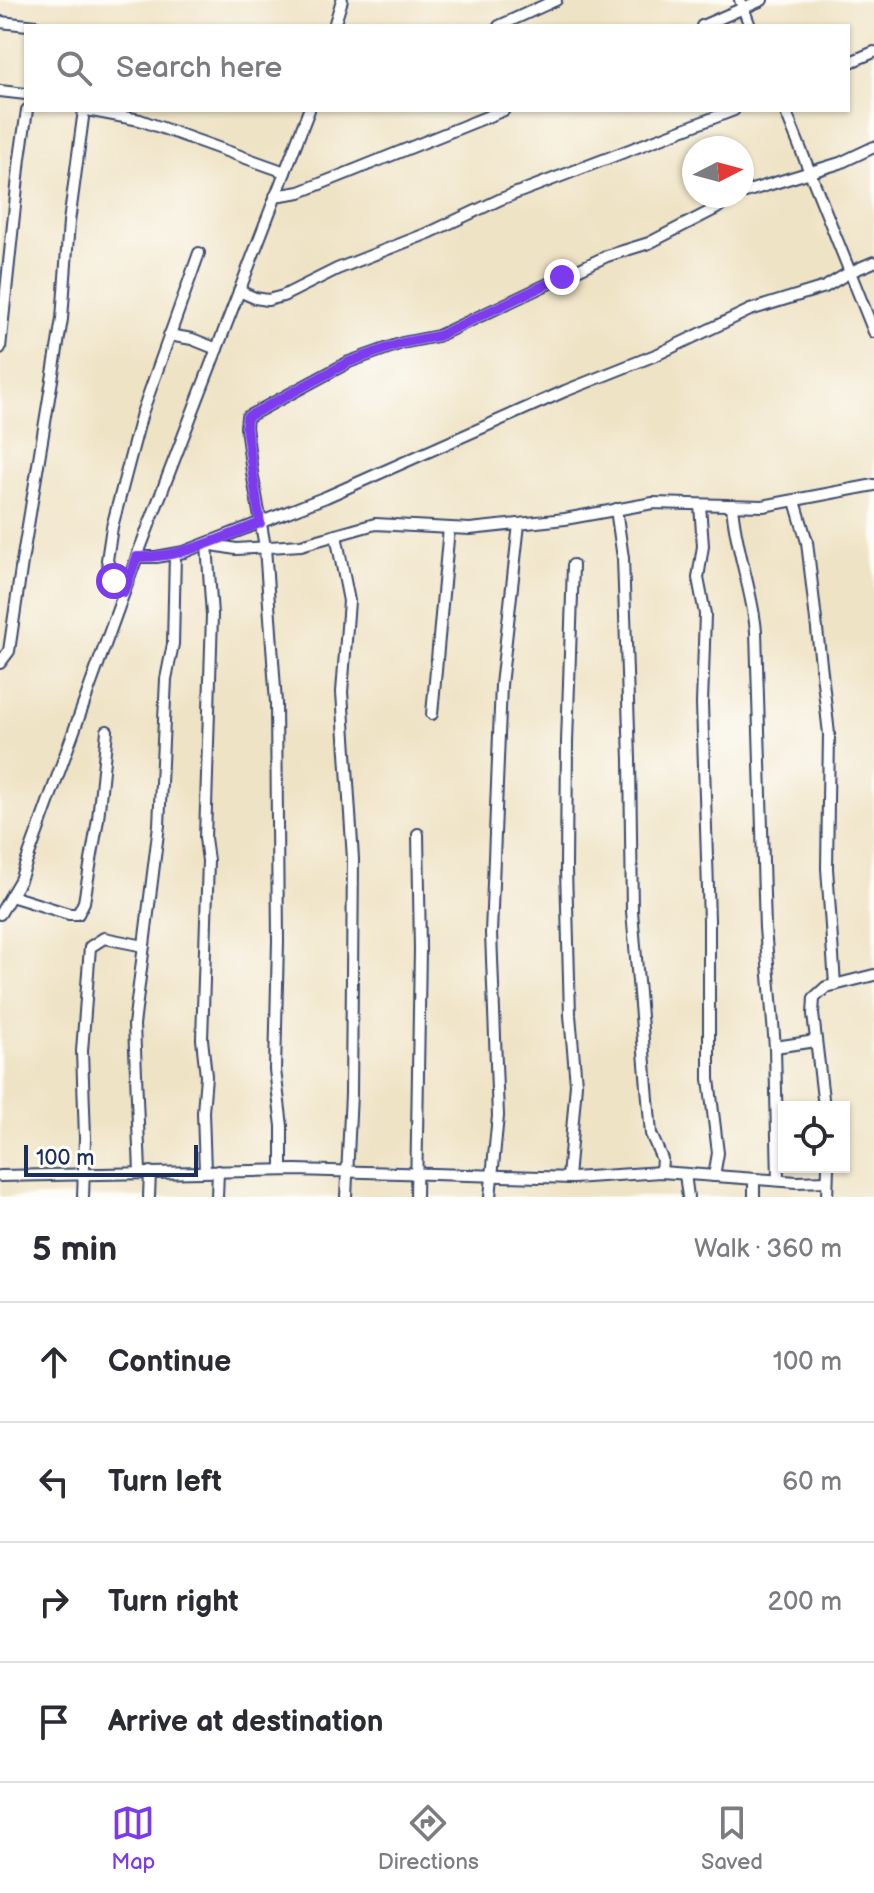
<!DOCTYPE html>
<meta charset="utf-8">
<style>
:root{--surface:#fff;--page:#f2f2f3;--text:#2b2b33;--muted:#7c7c81;--line:#e1e1e2;--accent:#7c3aed}
body{margin:0;font-family:"Balsamiq Sans",sans-serif;background:var(--page);color:var(--text)}
.controls{position:absolute;right:24px;bottom:24px;display:grid;overflow:hidden;border-radius:0px;box-shadow:0 2px 6px #0004}
.controls button{width:72px;height:72px;display:grid;place-items:center;padding:0;border:0;border-bottom:2px solid var(--line);background:var(--surface);color:var(--text);font:40px sans-serif}
.compass{position:absolute;left:682px;top:136px;width:72px;height:72px;border-radius:50%;background:var(--surface);box-shadow:0 2px 6px #0004;rotate:84deg}
.scale{position:absolute;left:24px;bottom:20px;width:174px;box-sizing:border-box;padding-left:8px;border:4px solid #1b2f5e;border-top:0;font-size:22px;line-height:28px;white-space:nowrap;color:#1b2f5e;-webkit-text-stroke:6px #fdfcf7;paint-order:stroke}
.stop{position:absolute;width:24px;height:24px;margin:-18px;border:6px solid #7c3aed;border-radius:50%;background:#fff}
.stop.end{background:#7c3aed;border-color:#fff;box-shadow:0 2px 8px #0008}
.list{margin:0;padding:0;list-style:none}
h2{display:flex;justify-content:space-between;align-items:center;height:104px;margin:0;padding:0 32px;font-size:34px}
h2 small{font-size:26px;font-weight:400;color:var(--muted)}
.list li{display:grid;grid-template-columns:52px 1fr auto;gap:24px;align-items:center;box-sizing:border-box;height:120px;padding:0 32px;border-top:2px solid var(--line)}
.list b{display:block;font-size:30px;white-space:nowrap}
.list em{font-size:26px;font-style:normal;color:var(--muted)}
.icon{flex:none;width:44px;height:44px;fill:none;stroke:currentColor;stroke-width:2;stroke-linecap:round;stroke-linejoin:round}
.map{position:relative;flex:none;width:874px;height:1197px;overflow:hidden}
.search{position:absolute;background:var(--surface);box-shadow:0 2px 6px #0004;left:24px;right:24px;top:24px;height:88px;display:flex;align-items:center;gap:20px;box-sizing:border-box;padding:0 28px;border-radius:0px;color:var(--muted);font-size:30px}
.sheet{height:584px;background:var(--surface)}
nav{display:flex;justify-content:space-around;align-items:center;box-sizing:border-box;height:112px;border-top:2px solid var(--line);background:var(--surface);font-size:22px;color:var(--muted)}
nav a{display:grid;justify-items:center;gap:4px}
nav .on{color:var(--accent)}
.map>svg:first-child{display:block}
.lines{fill:none;stroke-linecap:round;stroke-linejoin:round}
.minor-casing{stroke:#3b4a6d;stroke-width:14}
.minor{stroke:#fff;stroke-width:10}
.route{stroke:#7c3aed;stroke-width:10}
</style>
<div class="map">
<svg width="874" height="1197" viewBox="0 0 874 1197">
<rect width="100%" height="100%" fill="#fdfcf7"/>
<filter id="ink" filterUnits="userSpaceOnUse"><feTurbulence type="fractalNoise" baseFrequency=".0125" numOctaves="2"/><feDisplacementMap in="SourceGraphic" scale="16" xChannelSelector="R" yChannelSelector="G"/><feConvolveMatrix kernelMatrix="1 2 1 2 8 2 1 2 1" color-interpolation-filters="sRGB"/></filter>
<filter id="wash" filterUnits="userSpaceOnUse"><feTurbulence type="fractalNoise" baseFrequency=".006" numOctaves="4" result="noise"/><feDisplacementMap in="SourceGraphic" scale="32" xChannelSelector="R" yChannelSelector="G"/><feGaussianBlur stdDeviation="1.8" result="paint"/><feColorMatrix in="noise" values="0 0 0 0 0 0 0 0 0 0 0 0 0 0 0 0 0 1.4 0 .05"/><feComposite in="paint" operator="in"/></filter>
<g filter="url(#wash)">
<rect width="100%" height="100%" fill="#efe3c5"/>
</g>
<g filter="url(#ink)">
<g class="lines">
<defs>
<g id="minor">
<polyline points="740,0 750,26"/>
<polyline points="0,22 37,26"/>
<polyline points="334,26 342,0"/>
<polyline points="499,26 556,0"/>
<polyline points="702,26 762,0"/>
<polyline points="848,63 874,52"/>
<polyline points="0,91 26,94"/>
<polyline points="87,110 140,120 285,172"/>
<polyline points="785,110 874,332"/>
<polyline points="742,193 840,163 874,147"/>
<polyline points="275,196 300,192 504,110"/>
<polyline points="239,291 255,298 268,300 283,296 337,269 431,232 501,199 734,110"/>
<polyline points="169,335 192,339 217,349"/>
<polyline points="0,348 20,158 27,110"/>
<polyline points="795,501 807,542 829,734 827,868 835,985"/>
<polyline points="700,505 703,546 698,578 705,614 702,704 709,920 709,1079 718,1153 714,1176"/>
<path d="M 732,505 C 735,548 752,588 756,631 L 765,928 L 775,1047 L 778,1180"/>
<polyline points="616,509 623,558 630,759 632,911 651,1134 662,1159 661,1172"/>
<polyline points="336,535 349,601 342,692 353,859 351,1094 346,1197"/>
<polyline points="137,557 156,557 184,552 326,497 565,391 658,354 750,310 825,287 850,272 874,262"/>
<polyline points="124,592 114,581 107,560 112,527 142,413 199,253"/>
<polyline points="0,663 9,651 22,562 62,319 69,222 84,110"/>
<polyline points="432,714 449,528"/>
<polyline points="11,896 69,914 78,914 84,902 98,819 107,731"/>
<polyline points="0,914 20,880 139,551 309,110"/>
<polyline points="775,1047 816,1041"/>
<polyline points="824,1107 813,1014 814,998 826,987 874,975"/>
<polyline points="282,1170 282,1126 275,1070 278,941 276,703 265,547 252,472 246,427 247,417 349,362 402,343 438,336 607,256 649,243 717,208 733,196"/>
<polyline points="205,1171 203,1112 206,1076 202,1039 208,861 205,838 212,615 207,544 236,549 301,545 375,524 470,529 565,519 653,503 763,506 874,485"/>
<polyline points="140,1172 134,1025 159,825 166,679 173,644 175,554"/>
<polyline points="685,1174 688,1197"/>
<polyline points="0,1176 296,1170 573,1178 661,1172 797,1182 827,1181"/>
<polyline points="568,1178 576,1084 570,1015 566,869 567,742 573,565"/>
<polyline points="83,1197 85,1138 82,1051 90,947 104,938 144,946"/>
<polyline points="149,1197 150,1172"/>
<polyline points="217,1197 218,1171"/>
<polyline points="416,1197 420,949 418,834"/>
<polyline points="490,1197 498,1116 491,933 501,685 519,524"/>
<polyline points="754,1197 754,1179"/>
<polyline points="827,1197 828,1167"/>
</g>
</defs>
<use href="#minor" class="minor-casing"/>
<use href="#minor" class="minor"/>
</g>
</g>
<g class="lines" filter="url(#ink)">
<path class="route" d="M 114,581 L 124,592 L 137,557 C 181,558 219,539 260,523 L 246,427 L 247,417 L 349,362 L 402,343 L 438,336 L 562,277"/>
</g>
</svg>
<div class="controls">
<button><svg class="icon" aria-label="locate" viewBox="0 0 24 24"><circle cx="12" cy="12" r="6"/><path d="M12 2v4M12 18v4M2 12h4M18 12h4"/></svg></button>
</div>
<svg class="compass" viewBox="-18 -18 36 36"><path d="M0-13l5 13h-10z" fill="#e53935"/><path d="M0 13l5-13h-10z" fill="#7c7c81"/></svg>
<div class="scale">100 m</div>
<div class="stop" style="left:114px;top:581px"></div>
<div class="stop end" style="left:562px;top:277px"></div>
<div class="search"><svg class="icon" aria-label="search" viewBox="0 0 24 24"><circle cx="10" cy="10" r="6"/><path d="M15 15l6 6"/></svg>Search here</div>
</div>
<section class="sheet">
<h2>5 min<small>Walk · 360 m</small></h2>
<ul class="list">
<li><svg class="icon" aria-label="ahead" viewBox="0 0 24 24"><path d="M12 20V5M6 11l6-6 6 6"/></svg><div><b>Continue</b></div><em>100 m</em></li>
<li><svg class="icon" aria-label="left" viewBox="0 0 24 24"><path d="M17 20v-9H6M10 6l-5 5 5 5"/></svg><div><b>Turn left</b></div><em>60 m</em></li>
<li><svg class="icon" aria-label="right" viewBox="0 0 24 24"><path d="M7 20v-9h11M14 6l5 5-5 5"/></svg><div><b>Turn right</b></div><em>200 m</em></li>
<li><svg class="icon" aria-label="arrive" viewBox="0 0 24 24"><path d="M6 21V4h12l-3 4 3 4H6"/></svg><div><b>Arrive at destination</b></div></li>
</ul>
</section>
<nav>
<a class="on"><svg class="icon" aria-label="map" viewBox="0 0 24 24"><path d="M3 6l6-2 6 2 6-2v14l-6 2-6-2-6 2zM9 4v14M15 6v14"/></svg>Map</a>
<a><svg class="icon" aria-label="directions" viewBox="0 0 24 24"><path d="M12 3l9 9-9 9-9-9zM9 14v-3h6M13 9l2 2-2 2"/></svg>Directions</a>
<a><svg class="icon" aria-label="saved" viewBox="0 0 24 24"><path d="M7 4h10v16l-5-4-5 4z"/></svg>Saved</a>
</nav>
